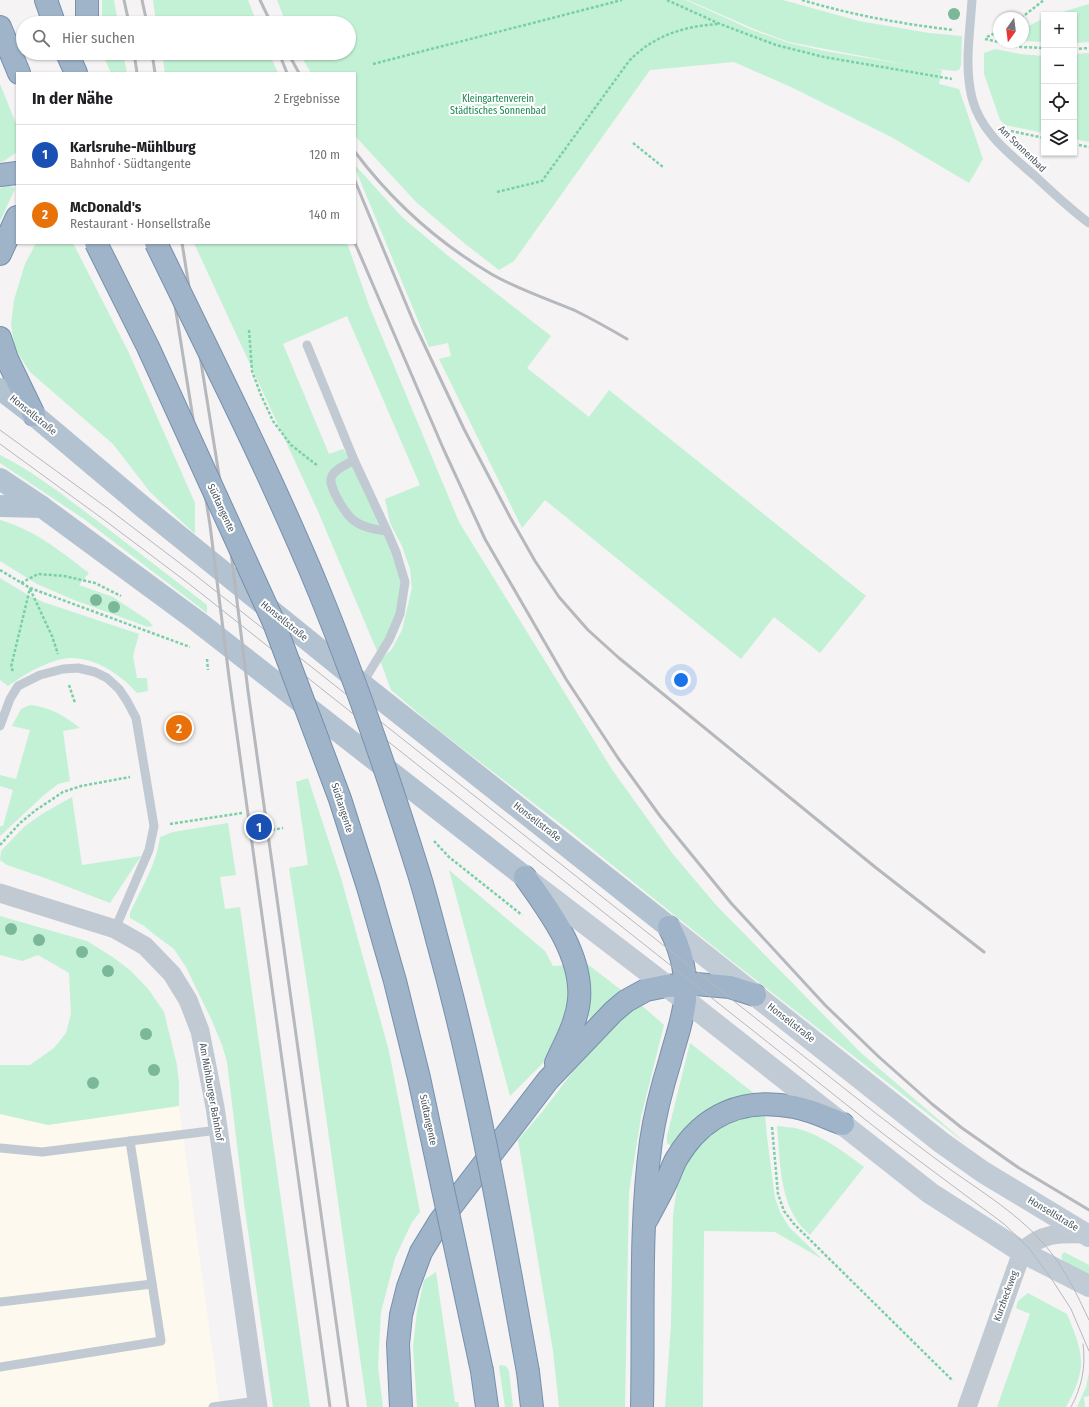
<!DOCTYPE html>
<html lang="de">
<meta charset="utf-8">
<style>
:root{--surface:#fff;--page:#f6f6f6;--text:#202124;--muted:#757577;--line:#e0e0e0;--accent:#1a73e8}
body{margin:0;font-family:"Fira Sans Condensed",sans-serif;background:var(--page);color:var(--text)}
.controls{position:absolute;right:12px;top:12px;display:grid;overflow:hidden;border-radius:0px;box-shadow:0 1px 3px #0004}
.controls button{width:36px;height:36px;display:grid;place-items:center;padding:0;border:0;border-bottom:1px solid var(--line);background:var(--surface);color:var(--text);font:20px sans-serif}
.compass{position:absolute;left:993px;top:12px;width:36px;height:36px;border-radius:50%;background:var(--surface);box-shadow:0 1px 3px #0004;rotate:194deg}
.you{position:absolute;left:681px;top:680px;width:14px;height:14px;margin:-10px;border:3px solid #fff;border-radius:50%;background:#1a73e8;box-shadow:0 0 0 6px #1a73e833}
.badge{display:grid;place-items:center;width:26px;height:26px;border-radius:50%;background:var(--accent);color:#fff;font-size:13px;font-weight:700}
.pin{position:absolute;translate:-50% -50%;border:2px solid #fff;box-shadow:0 1px 4px #0006}
.list{margin:0;padding:0;list-style:none}
h2{display:flex;justify-content:space-between;align-items:center;height:52px;margin:0;padding:0 16px;font-size:17px}
h2 small{font-size:13px;font-weight:400;color:var(--muted)}
.list li{display:grid;grid-template-columns:26px 1fr auto;gap:12px;align-items:center;box-sizing:border-box;height:60px;padding:0 16px;border-top:1px solid var(--line)}
.list b{display:block;font-size:15px;white-space:nowrap}
.list p{margin:0;font-size:13px;white-space:nowrap;color:var(--muted)}
.list em{font-size:13px;font-style:normal;color:var(--muted)}
.icon{flex:none;width:22px;height:22px;fill:none;stroke:currentColor;stroke-width:2;stroke-linecap:round;stroke-linejoin:round}
.map{position:relative;flex:none;width:1089px;height:1407px;overflow:hidden}
.search{position:absolute;background:var(--surface);box-shadow:0 1px 3px #0004;left:16px;top:16px;width:340px;height:44px;display:flex;align-items:center;gap:10px;box-sizing:border-box;padding:0 14px;border-radius:22px;color:var(--muted);font-size:15px}
.panel{position:absolute;background:var(--surface);box-shadow:0 1px 3px #0004;left:16px;top:72px;width:340px;height:172px;border-radius:0px}
.map>svg:first-child{display:block}
.commercial{fill:#fdf9ef}
.green{fill:#c3f1d5}
.lines{fill:none;stroke-linecap:round;stroke-linejoin:round}
.trunk-casing{stroke:#7690ad;stroke-width:24}
.path{stroke:#7ad0a6;stroke-width:2.5;stroke-dasharray:3 2;stroke-linecap:butt}
.service{stroke:#c1cad2;stroke-width:9}
.minor{stroke:#c1cad2;stroke-width:19}
.secondary{stroke:#c1cbd6;stroke-width:22}
.primary{stroke:#b3c2d1;stroke-width:22}
.trunk{stroke:#9fb4c9;stroke-width:22}
.tram{stroke:#b5b8bd;stroke-width:1}
.rail{stroke:#b5b8bd;stroke-width:3}
.trunk-bridge-casing{stroke:#7690ad;stroke-width:24;stroke-linecap:butt}
.trunk-bridge{stroke:#9fb4c9;stroke-width:22}
.tree{fill:#7bb799}
.labels{text-anchor:middle;dominant-baseline:central;stroke-width:4;stroke-linejoin:round;paint-order:stroke}
.park-label{font-size:10px;fill:#17864f;stroke:#fff}
.street-label{font-size:10px;fill:#4a5661;stroke:#fff}
</style>
<div class="map">
<svg width="1089" height="1407" viewBox="0 0 1089 1407">
<rect width="100%" height="100%" fill="#f5f3f3"/>
<polygon class="commercial" points="179,1106 220,1407 0,1407 0,1114 48,1125"/>
<g class="green">
<polygon points="102,0 114,0 118,23 102,23"/>
<polygon points="153,0 248,0 257,23 156,23"/>
<polygon points="277,0 686,0 752,30 789,43 825,51 909,65 789,42 754,29 688,0 783,0 859,21 929,33 962,36 961,66 959,70 955,71 929,68 942,70 939,84 959,89 983,159 969,183 893,138 791,87 734,62 650,70 514,261 499,270 464,243 416,202 355,136 355,73 311,73 299,53 349,53 349,23 286,23"/>
<polygon points="1089,4 1089,42 1074,43 1074,15 1052,15"/>
<polygon points="1044,18 1044,42 1023,41 1023,29"/>
<polygon points="995,49 1020,54 1044,56 1044,133 1005,125 1000,120 984,74 984,53"/>
<polygon points="102,53 123,53 127,73 111,73"/>
<polygon points="162,53 269,53 278,73 165,73"/>
<polygon points="1089,53 1089,142 1074,139 1074,54"/>
<polygon points="0,84 17,126 17,152 4,161 0,162"/>
<polygon points="355,165 402,217 447,255 551,336 527,368 589,417 609,390 866,596 820,653 774,617 741,659 545,500 522,528 439,359 451,356 448,343 429,347 355,168"/>
<polygon points="8,186 13,187 15,189 0,221 0,188"/>
<polygon points="36,243 73,243 128,351 195,503 195,534 150,492 113,444 30,372 15,349 11,325 14,300 25,264"/>
<polygon points="194,243 347,243 370,308 459,522 613,771 672,853 716,905 860,1052 969,1146 729,959 571,832 437,729 391,690 380,660 392,649 402,630 412,588 410,569 402,546 390,523 385,499 420,485 347,316 283,344 329,454 343,449 351,460 327,484 340,512 351,523 385,534 394,555 401,584 397,613 387,639 377,651 317,509"/>
<path d="M 0,455 C 28,469 54,488 79,507 C 122,539 164,572 207,605 L 207,613 L 84,519 L 0,463 Z"/>
<polygon points="353,463 383,528 366,525 345,507 335,485 336,475"/>
<path d="M 0,520 C 35,530 60,551 89,573 L 79,585 L 113,597 L 149,621 L 153,626 L 148,627 L 74,600 L 37,584 L 0,561 Z"/>
<path d="M 0,578 L 28,595 L 43,602 L 139,634 L 133,656 L 137,678 L 147,678 L 148,691 L 137,693 C 132,688 127,682 121,678 C 108,667 87,657 70,658 C 50,659 23,675 8,686 L 0,680 Z"/>
<path d="M 30,705 C 50,707 65,716 80,728 L 63,731 L 70,781 L 58,784 L 44,795 L 0,836 L 0,826 L 3,826 L 13,790 L 0,786 L 0,775 L 16,779 L 30,730 L 12,726 L 21,709 Z"/>
<polygon points="308,778 341,878 389,1051 420,1212 412,1222 395,1258 381,1312 378,1367 383,1407 367,1407 310,1003 289,868 308,865 296,782"/>
<polygon points="72,797 82,865 141,856 110,903 45,878 7,865 0,860 1,851 24,827 42,814"/>
<path d="M 228,823 L 236,875 L 220,877 L 225,909 L 240,907 L 310,1407 L 273,1407 L 244,1203 L 227,1062 L 222,1045 L 212,1021 L 186,967 L 174,949 L 155,935 L 144,926 L 130,918 L 130,913 C 141,889 157,863 160,837 L 173,832 Z"/>
<polygon points="449,870 545,951 553,966 567,965 572,984 562,1033 545,1061 510,1096"/>
<polygon points="0,916 87,941 114,958 131,971 149,990 164,1012 177,1065 179,1083 179,1106 48,1125 0,1114 0,1065 30,1065 54,1048 66,1033 71,1014 69,973 38,955 22,961 0,955"/>
<polygon points="586,963 625,993 591,1019 588,1016 590,981"/>
<polygon points="640,1004 664,1025 641,1117 629,1192 625,1407 559,1407 553,1351 518,1140 542,1112 587,1053 618,1019"/>
<polygon points="690,1043 756,1095 675,1145 670,1145 667,1143 667,1136"/>
<polygon points="765,1114 767,1137 775,1198 780,1212 789,1227 822,1259 775,1232 704,1231 703,1407 665,1407 671,1325 673,1215 677,1188 685,1166 700,1143 713,1133 739,1118"/>
<path d="M 777,1126 C 784,1127 792,1127 799,1129 C 823,1136 844,1152 864,1167 L 810,1235 C 805,1230 799,1225 796,1219 C 779,1193 780,1155 777,1126 Z"/>
<polygon points="1064,1252 1089,1265 1089,1274 1063,1261 1061,1256"/>
<polygon points="436,1272 455,1402 458,1402 459,1407 417,1407 413,1347 417,1311 424,1280"/>
<path d="M 1028,1293 L 1067,1314 C 1073,1329 1082,1348 1081,1365 C 1080,1379 1073,1395 1066,1407 L 997,1407 L 1030,1314 L 1016,1308 L 1018,1301 Z"/>
<polygon points="500,1365 506,1366 509,1371 513,1407 505,1407 499,1367"/>
<polygon points="1089,1372 1089,1396 1084,1397 1085,1407 1077,1407 1086,1387"/>
</g>
<g class="lines">
<defs>
<g id="trunk">
<polyline points="46,0 54,23"/>
<polyline points="87,23 87,0"/>
<polyline points="0,27 19,73"/>
<polyline points="67,53 76,73"/>
<polyline points="0,175 17,173"/>
<polyline points="0,254 17,217"/>
<polyline points="0,338 7,359 34,415"/>
<path d="M 525,877 C 550,912 583,956 579,1000 C 577,1022 565,1043 556,1063"/>
<path d="M 647,1219 C 654,1205 662,1192 668,1178 C 671,1172 673,1164 677,1158 C 703,1114 744,1097 794,1107 C 811,1110 827,1118 843,1124"/>
<polyline points="482,1371 487,1407"/>
<polyline points="528,1372 532,1407"/>
<polyline points="401,1407 398,1344 401,1315 408,1287 421,1252 440,1221 548,1080 613,1012 626,1001 646,990 666,986 696,984 730,987 755,995"/>
<path d="M 642,1407 C 644,1318 639,1229 651,1141 C 655,1114 662,1087 670,1061 C 675,1041 683,1021 685,1000 C 687,974 681,949 669,927"/>
</g>
</defs>
<use href="#trunk" class="trunk-casing"/>
<g class="path">
<polyline points="667,0 720,24 776,45 824,57 952,79"/>
<path d="M 802,0 C 852,15 902,24 954,30"/>
<polyline points="1021,18 1044,0"/>
<polyline points="987,37 999,31"/>
<polyline points="985,39 1021,47 1044,48"/>
<polyline points="1074,49 1089,48"/>
<polyline points="373,64 622,0"/>
<polyline points="1074,121 1076,113"/>
<polyline points="1011,131 1044,138"/>
<polyline points="633,143 663,167"/>
<polyline points="1074,144 1089,147"/>
<path d="M 497,192 L 542,181 L 629,61 C 654,35 685,26 719,24"/>
<polyline points="249,330 252,371 261,395 273,421 291,445 318,466"/>
<polyline points="0,570 30,588 190,647"/>
<polyline points="21,583 38,574 64,576 95,583 121,596"/>
<polyline points="30,589 52,636 58,654"/>
<polyline points="207,659 208,670"/>
<polyline points="13,671 11,667 30,588"/>
<polyline points="69,685 75,703"/>
<polyline points="170,824 242,813"/>
<polyline points="272,830 283,828"/>
<polyline points="434,841 449,857 522,915"/>
<polyline points="0,845 20,823 36,810 63,792 81,786 130,777"/>
<polyline points="772,1127 778,1194 784,1211 794,1224 953,1381"/>
</g>
<g class="service">
<path d="M 972,0 C 970,32 964,66 972,98 C 981,133 1010,154 1036,177 C 1053,193 1070,209 1089,223"/>
<polyline points="307,345 354,460 387,531 396,552 405,582 400,614 389,640 362,684"/>
<path d="M 354,460 C 348,464 335,469 332,476 C 329,483 333,488 335,494 C 348,520 357,528 387,531"/>
<polyline points="0,726 10,699 18,686 40,675 63,669 78,668 95,672 107,678 119,689 127,701 136,718 154,826 149,850 115,929"/>
<polyline points="0,1148 42,1152 218,1130"/>
<polyline points="0,1302 152,1284"/>
<polyline points="0,1367 161,1341 130,1141"/>
<polyline points="213,1407 257,1401"/>
</g>
<g class="minor">
<polyline points="0,893 115,929 145,946 172,974 188,1000 200,1031 215,1107 258,1407"/>
<path d="M 967,1407 L 1022,1252 C 1041,1232 1061,1233 1087,1234"/>
</g>
<g class="secondary">
<polyline points="531,882 685,1000 930,1193 1022,1252 1089,1286"/>
<polyline points="669,927 942,1143 983,1172 1089,1236"/>
</g>
<g class="primary">
<polyline points="0,389 34,415 143,507 362,684 669,927"/>
<polyline points="0,479 42,507 197,621 525,877"/>
<polyline points="0,506 42,507"/>
</g>
<use href="#trunk" class="trunk"/>
<g class="tram">
<path d="M 0,430 L 110,510 L 194,574 L 878,1115 C 902,1133 926,1152 951,1170 C 988,1196 1029,1221 1055,1258 C 1069,1277 1079,1299 1089,1320"/>
<polyline points="0,444 103,519 188,583 886,1136 1004,1224 1028,1247 1051,1278 1071,1309 1089,1351"/>
<path d="M 1071,1407 C 1082,1387 1086,1366 1083,1344"/>
</g>
<g class="rail">
<polyline points="124,0 129,23"/>
<polyline points="142,0 147,23"/>
<polyline points="260,0 271,23"/>
<polyline points="134,53 137,73"/>
<polyline points="152,53 155,73"/>
<polyline points="279,53 287,73"/>
<polyline points="288,53 299,73"/>
<path d="M 355,152 C 392,201 440,244 493,275 C 518,289 547,299 574,310 C 592,319 610,329 627,339"/>
<polyline points="355,181 414,323 464,429 510,517 535,561 559,597 588,630 619,658 875,867 984,952"/>
<polyline points="165,243 210,525 229,677 330,1407"/>
<polyline points="182,243 230,544 248,691 348,1407"/>
<polyline points="355,243 443,448 485,539 566,679 618,758 660,816 731,903 825,1005 879,1057 932,1104 962,1128 1019,1168 1089,1210"/>
</g>
<defs>
<g id="trunk-bridge">
<polyline points="96,243 148,347 274,623 340,799 368,887 395,981 419,1078 482,1371"/>
<path d="M 156,243 C 212,359 270,472 319,591 C 357,684 389,778 419,874 C 426,897 432,920 438,943 C 477,1084 502,1228 528,1372"/>
</g>
</defs>
<use href="#trunk-bridge" class="trunk-bridge-casing"/>
<use href="#trunk-bridge" class="trunk-bridge"/>
</g>
<g class="tree">
<circle cx="954" cy="14" r="6"/>
<circle cx="96" cy="600" r="6"/>
<circle cx="114" cy="607" r="6"/>
<circle cx="11" cy="929" r="6"/>
<circle cx="39" cy="940" r="6"/>
<circle cx="82" cy="952" r="6"/>
<circle cx="108" cy="971" r="6"/>
<circle cx="146" cy="1034" r="6"/>
<circle cx="154" cy="1070" r="6"/>
<circle cx="93" cy="1083" r="6"/>
</g>
<g class="labels">
<g class="park-label">
<text x="498" y="99">Kleingartenverein<tspan x="498" dy="12">Städtisches Sonnenbad</tspan></text>
</g>
<g class="street-label">
<text transform="translate(1022 149) rotate(44)">Am Sonnenbad</text>
<text transform="translate(33 415) rotate(39)">Honsellstraße</text>
<text transform="translate(221 508) rotate(65)">Südtangente</text>
<text transform="translate(284 621) rotate(39)">Honsellstraße</text>
<text transform="translate(342 808) rotate(72)">Südtangente</text>
<text transform="translate(537 822) rotate(38)">Honsellstraße</text>
<text transform="translate(791 1023) rotate(38)">Honsellstraße</text>
<text transform="translate(211 1092) rotate(80)">Am Mühlburger Bahnhof</text>
<text transform="translate(428 1120) rotate(78)">Südtangente</text>
<text transform="translate(1053 1214) rotate(31)">Honsellstraße</text>
<text transform="translate(1006 1296) rotate(-70)">Kurzheckweg</text>
</g>
</g>
</svg>
<div class="controls">
<button>+</button>
<button>−</button>
<button><svg class="icon" aria-label="locate" viewBox="0 0 24 24"><circle cx="12" cy="12" r="6"/><path d="M12 2v4M12 18v4M2 12h4M18 12h4"/></svg></button>
<button><svg class="icon" aria-label="layers" viewBox="0 0 24 24"><path d="M12 4l9 5-9 5-9-5zM3 14l9 5 9-5"/></svg></button>
</div>
<svg class="compass" viewBox="-18 -18 36 36"><path d="M0-13l5 13h-10z" fill="#e53935"/><path d="M0 13l5-13h-10z" fill="#757577"/></svg>
<div class="you"></div>
<div class="pin badge" style="left:259px;top:827px;background:#1a4fb4">1</div>
<div class="pin badge" style="left:179px;top:728px;background:#e8710a">2</div>
<div class="search"><svg class="icon" aria-label="search" viewBox="0 0 24 24"><circle cx="10" cy="10" r="6"/><path d="M15 15l6 6"/></svg>Hier suchen</div>
<section class="panel">
<h2>In der Nähe<small>2 Ergebnisse</small></h2>
<ul class="list">
<li><span class="badge" style="background:#1a4fb4">1</span><div><b>Karlsruhe-Mühlburg</b><p>Bahnhof · Südtangente</p></div><em>120 m</em></li>
<li><span class="badge" style="background:#e8710a">2</span><div><b>McDonald's</b><p>Restaurant · Honsellstraße</p></div><em>140 m</em></li>
</ul>
</section>
</div>
